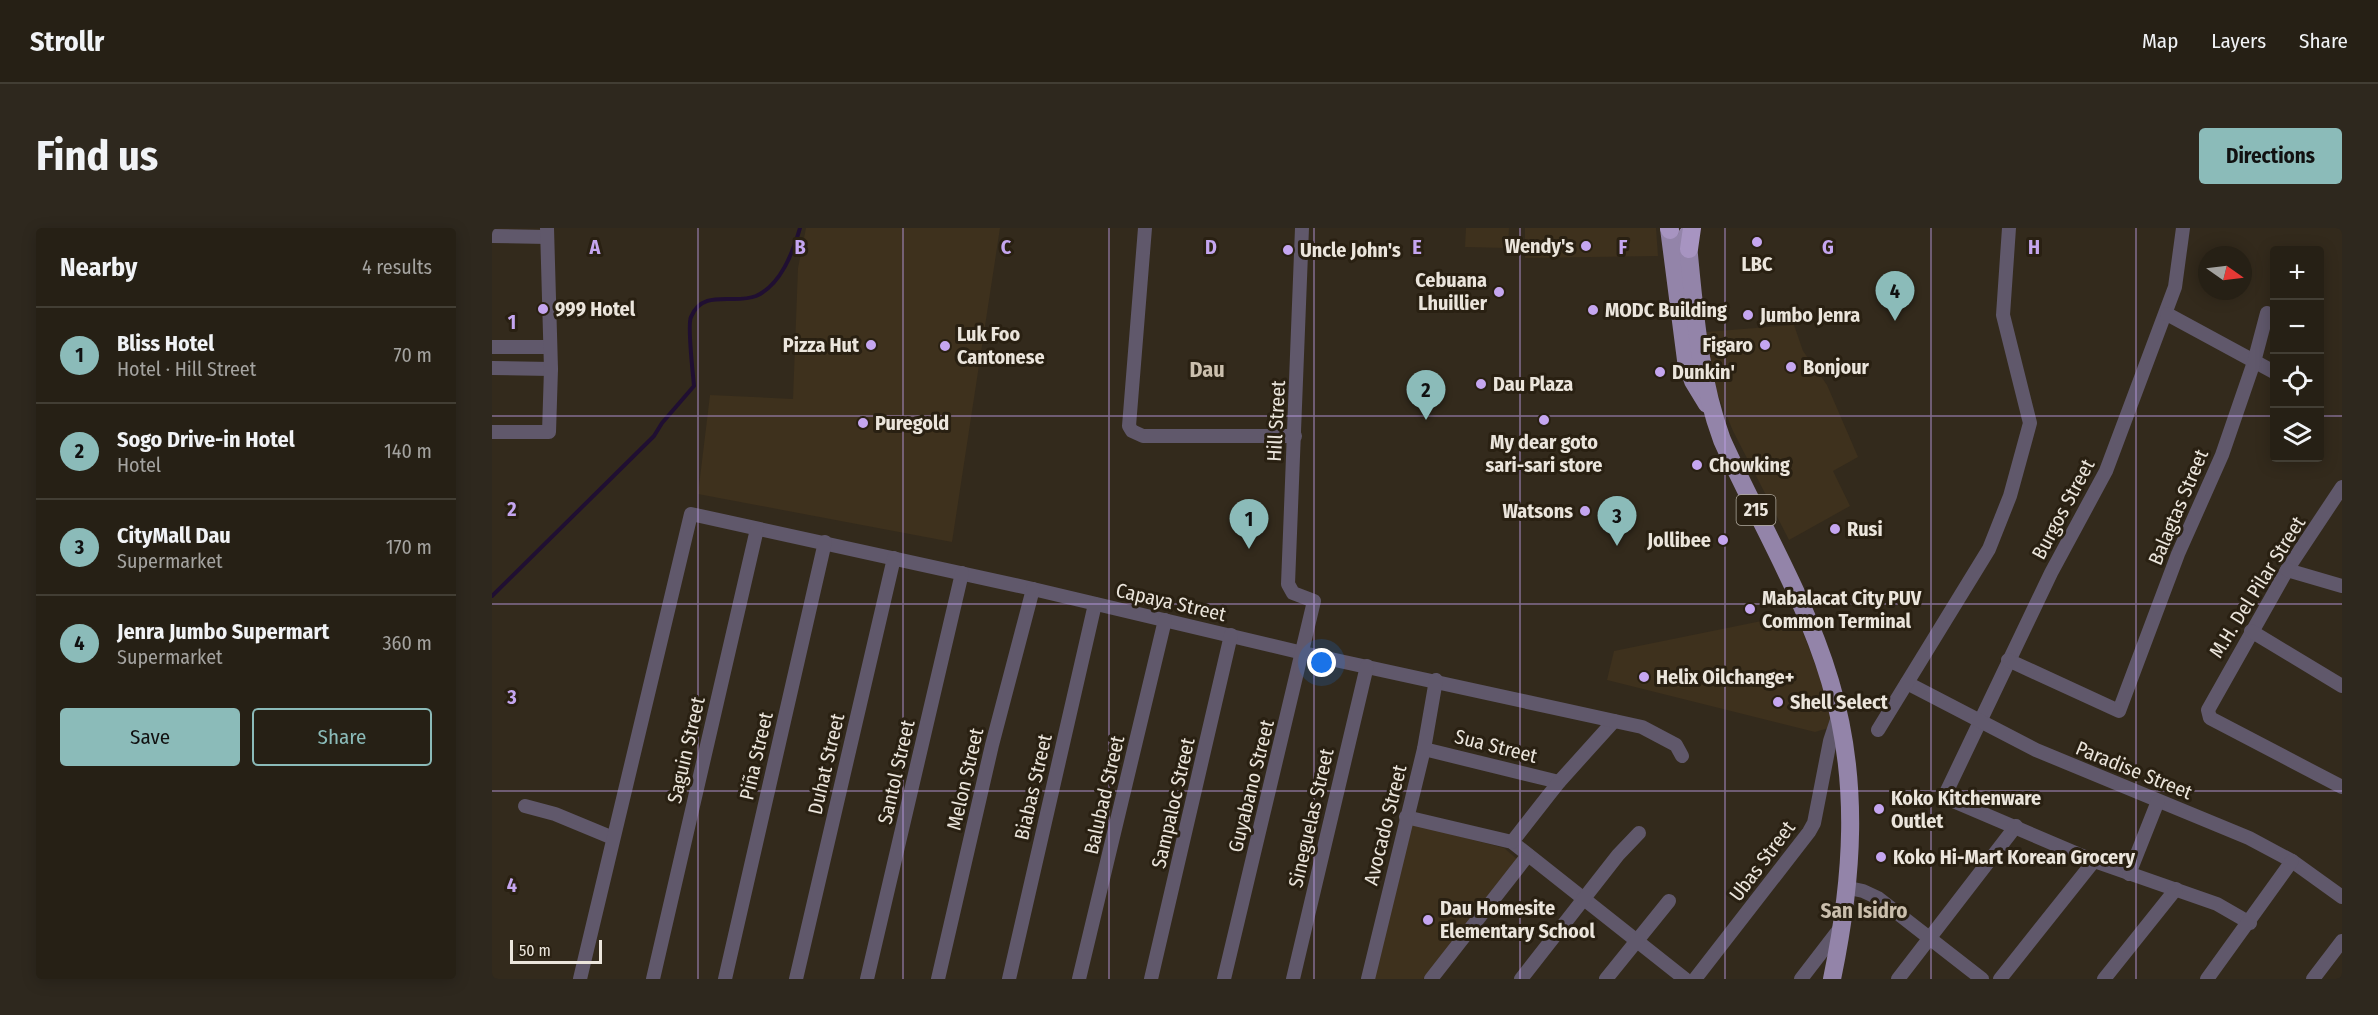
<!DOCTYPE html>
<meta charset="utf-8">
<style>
:root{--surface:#262015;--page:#2e281e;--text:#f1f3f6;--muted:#a4a3a0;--line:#423e34;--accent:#8bbbb9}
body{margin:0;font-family:"Fira Sans Condensed",sans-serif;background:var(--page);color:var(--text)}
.controls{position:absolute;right:18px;top:18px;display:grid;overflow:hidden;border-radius:6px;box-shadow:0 3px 15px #0003}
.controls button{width:54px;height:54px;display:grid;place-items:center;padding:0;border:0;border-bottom:2px solid var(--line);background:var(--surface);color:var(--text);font:30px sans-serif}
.compass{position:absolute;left:1706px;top:18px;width:54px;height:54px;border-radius:50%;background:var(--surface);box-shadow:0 3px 15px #0003;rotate:104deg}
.scale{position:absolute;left:18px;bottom:15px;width:92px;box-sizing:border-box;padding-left:6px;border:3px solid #ebe5dc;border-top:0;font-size:16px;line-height:21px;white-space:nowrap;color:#ebe5dc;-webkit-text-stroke:4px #292012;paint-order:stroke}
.you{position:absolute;left:830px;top:435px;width:21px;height:21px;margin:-15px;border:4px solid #fff;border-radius:50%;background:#1a73e8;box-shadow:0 0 0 9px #1a73e833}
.badge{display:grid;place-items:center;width:39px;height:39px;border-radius:50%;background:var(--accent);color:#111;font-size:20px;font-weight:700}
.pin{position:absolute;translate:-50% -50px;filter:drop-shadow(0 2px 3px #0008)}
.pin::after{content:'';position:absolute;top:32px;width:21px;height:18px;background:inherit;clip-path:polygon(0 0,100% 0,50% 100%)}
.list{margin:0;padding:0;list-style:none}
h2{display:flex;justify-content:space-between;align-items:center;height:78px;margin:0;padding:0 24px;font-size:26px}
h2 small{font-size:20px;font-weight:400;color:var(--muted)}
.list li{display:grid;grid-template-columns:39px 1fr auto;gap:18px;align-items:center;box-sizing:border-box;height:96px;padding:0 24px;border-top:2px solid var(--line)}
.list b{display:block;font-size:22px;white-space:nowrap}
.list p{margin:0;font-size:20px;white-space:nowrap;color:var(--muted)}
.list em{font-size:20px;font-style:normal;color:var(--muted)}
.actions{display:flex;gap:12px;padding:18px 24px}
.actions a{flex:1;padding:14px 0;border:2px solid var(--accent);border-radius:6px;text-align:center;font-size:21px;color:var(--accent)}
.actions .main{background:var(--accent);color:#111}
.icon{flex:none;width:33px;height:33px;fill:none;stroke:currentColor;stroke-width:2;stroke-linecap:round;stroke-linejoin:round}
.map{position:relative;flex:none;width:1850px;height:751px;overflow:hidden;border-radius:6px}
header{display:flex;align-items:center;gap:36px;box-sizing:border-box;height:84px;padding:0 30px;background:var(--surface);border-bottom:2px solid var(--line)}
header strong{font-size:28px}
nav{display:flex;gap:33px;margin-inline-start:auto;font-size:21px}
.intro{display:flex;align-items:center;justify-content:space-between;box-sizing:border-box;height:144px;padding:0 36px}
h1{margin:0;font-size:42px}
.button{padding:15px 27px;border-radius:6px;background:var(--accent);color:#111;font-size:21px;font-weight:700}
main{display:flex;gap:36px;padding:0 36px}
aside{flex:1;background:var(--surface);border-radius:6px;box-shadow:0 3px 15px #0003}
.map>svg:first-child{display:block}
.built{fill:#3e311d}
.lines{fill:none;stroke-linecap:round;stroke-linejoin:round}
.stream{stroke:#200f32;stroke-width:4}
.minor{stroke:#60586b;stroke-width:14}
.major{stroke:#9384a9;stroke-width:18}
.highway{stroke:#a794c1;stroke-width:18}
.grid{fill:none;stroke:#c5a6f0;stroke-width:1.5;stroke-opacity:0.55}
.poi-dot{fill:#c5a6f0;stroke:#292012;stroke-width:2}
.labels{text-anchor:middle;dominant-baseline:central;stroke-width:6;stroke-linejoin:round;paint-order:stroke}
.shield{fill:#292012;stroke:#b1aa9f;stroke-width:1.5}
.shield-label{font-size:18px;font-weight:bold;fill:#ebe5dc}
.poi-label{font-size:20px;font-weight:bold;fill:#ebe5dc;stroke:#292012;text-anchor:start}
.street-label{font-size:20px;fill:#ebe5dc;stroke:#292012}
.neighbourhood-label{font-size:21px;font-weight:bold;fill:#cbbfad;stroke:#292012}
.quarter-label{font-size:22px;font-weight:bold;fill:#cbbfad;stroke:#292012}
.grid-label{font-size:20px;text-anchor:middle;font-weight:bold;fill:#c5a6f0;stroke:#292012;stroke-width:6;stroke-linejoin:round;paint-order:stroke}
</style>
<header>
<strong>Strollr</strong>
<nav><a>Map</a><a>Layers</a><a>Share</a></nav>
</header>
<div class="intro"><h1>Find us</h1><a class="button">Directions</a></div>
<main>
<aside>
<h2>Nearby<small>4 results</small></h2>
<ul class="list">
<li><span class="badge">1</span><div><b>Bliss Hotel</b><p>Hotel · Hill Street</p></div><em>70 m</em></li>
<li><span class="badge">2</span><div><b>Sogo Drive-in Hotel</b><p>Hotel</p></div><em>140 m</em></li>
<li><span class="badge">3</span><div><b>CityMall Dau</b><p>Supermarket</p></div><em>170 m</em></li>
<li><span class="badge">4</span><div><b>Jenra Jumbo Supermart</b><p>Supermarket</p></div><em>360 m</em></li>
</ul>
<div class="actions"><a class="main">Save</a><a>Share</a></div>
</aside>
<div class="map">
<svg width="1850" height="751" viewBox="0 0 1850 751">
<rect width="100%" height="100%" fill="#332a1c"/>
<g class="built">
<polygon points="314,0 508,0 460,314 206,266 218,167 301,171 306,40"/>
<polygon points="974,0 1017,0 1016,20 973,19"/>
<polygon points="1033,0 1164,0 1166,28 1033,30"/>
<polygon points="1302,97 1311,123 1335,157 1366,229 1341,243 1358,278 1297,312 1241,203 1222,157 1214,104"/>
<polygon points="1304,386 1331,457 1340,499 1323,504 1115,452 1122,423"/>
<polygon points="917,595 1012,620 1026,632 931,751 878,751"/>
</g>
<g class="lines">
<path class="stream" d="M 0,368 L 162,208 L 170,195 L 202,158 C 201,145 195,97 199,89 C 211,60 242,77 264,68 C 289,57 301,24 308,0"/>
<g class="minor">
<polyline points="653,0 637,198 640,203 651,208 803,208"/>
<polyline points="1691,0 1683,59 1614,243 1559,345 1452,569 1602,633 1725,676 1758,695"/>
<polyline points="0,8 55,9"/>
<polyline points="1675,86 1782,144"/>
<polyline points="0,119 58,119"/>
<polyline points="0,140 59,141"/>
<polyline points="0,204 57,204 59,141 55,0"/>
<polyline points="1850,259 1795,342 1716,482 1718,490 1850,559"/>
<polyline points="1795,342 1850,358"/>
<polyline points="1759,403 1850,458"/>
<polyline points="1516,432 1627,483 1686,326 1730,227 1762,134 1775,85"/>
<polyline points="1415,455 1544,522 1757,610 1800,633 1850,669"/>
<polyline points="1386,502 1497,321 1518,268 1538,195 1511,87 1517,0"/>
<polyline points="932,521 1067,554"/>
<polyline points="33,578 63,586 121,610"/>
<polyline points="914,589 1020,614 1193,751"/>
<polyline points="1020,614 1067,554 1122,493"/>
<polyline points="1637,646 1666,573"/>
<polyline points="1357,660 1371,663 1386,670 1490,751"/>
<polyline points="88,751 199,286 541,361 811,425 1150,499 1184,517 1190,528"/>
<polyline points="161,751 265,301"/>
<polyline points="233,751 333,314"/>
<polyline points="304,751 402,330"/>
<polyline points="375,751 470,345"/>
<polyline points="446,751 500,517 541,361"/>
<polyline points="517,751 603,376"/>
<polyline points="587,751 673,392"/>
<polyline points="659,751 739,407"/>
<polyline points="732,751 822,373 801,365 796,356 810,0"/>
<polyline points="801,751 875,438"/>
<polyline points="876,751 932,521 944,452"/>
<polyline points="939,751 1036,627"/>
<polyline points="1029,751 1126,627 1147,605"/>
<polyline points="1114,751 1177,673"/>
<polyline points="1203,751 1317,604 1322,595 1338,513 1346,489"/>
<polyline points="1309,751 1349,699"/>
<polyline points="1406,751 1524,598"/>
<polyline points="1508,751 1602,633"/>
<polyline points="1612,751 1684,661"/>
<polyline points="1715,751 1800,633"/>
<polyline points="1821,751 1850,713"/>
</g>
<g class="major">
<polyline points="1177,0 1194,132 1201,153 1215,176"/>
<path d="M 1195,7 C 1202,75 1206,147 1230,212 C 1266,292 1313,369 1338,453 C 1368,553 1361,650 1340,751"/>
</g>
<g class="highway">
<polyline points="1177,0 1178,2"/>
<polyline points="1197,21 1200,0"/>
</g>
</g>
<path class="grid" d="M 206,0 L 206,751M 411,0 L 411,751M 617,0 L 617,751M 822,0 L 822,751M 1028,0 L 1028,751M 1233,0 L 1233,751M 1439,0 L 1439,751M 1644,0 L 1644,751M 0,188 L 1782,188M 1828,188 L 1850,188M 0,376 L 1850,376M 0,563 L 1850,563"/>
<g class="poi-dot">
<circle cx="1265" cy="14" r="6"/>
<circle cx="1094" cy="18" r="6"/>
<circle cx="796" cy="22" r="6"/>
<circle cx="1007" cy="64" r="6"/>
<circle cx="51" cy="81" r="6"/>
<circle cx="1101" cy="82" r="6"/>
<circle cx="1256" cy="87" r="6"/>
<circle cx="379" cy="117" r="6"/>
<circle cx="1273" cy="117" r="6"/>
<circle cx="453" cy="118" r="6"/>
<circle cx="1299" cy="139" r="6"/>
<circle cx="1168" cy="144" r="6"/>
<circle cx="989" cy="156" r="6"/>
<circle cx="1052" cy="192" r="6"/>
<circle cx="371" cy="195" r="6"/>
<circle cx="1205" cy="237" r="6"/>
<circle cx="1093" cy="283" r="6"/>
<circle cx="1343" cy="301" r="6"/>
<circle cx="1231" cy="312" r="6"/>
<circle cx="1258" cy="381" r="6"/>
<circle cx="1152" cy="449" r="6"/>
<circle cx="1286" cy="474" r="6"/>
<circle cx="1387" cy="581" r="6"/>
<circle cx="1389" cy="629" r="6"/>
<circle cx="936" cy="692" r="6"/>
</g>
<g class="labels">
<rect class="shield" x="1244.5" y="267" width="39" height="30" rx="4.5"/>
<g class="shield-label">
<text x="1264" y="282">215</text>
</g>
<g class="poi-label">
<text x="1082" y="18" text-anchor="end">Wendy's</text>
<text x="808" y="22">Uncle John's</text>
<text x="1265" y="36" text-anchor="middle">LBC</text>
<text x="995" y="52" text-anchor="end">Cebuana<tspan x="995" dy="23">Lhuillier</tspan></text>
<text x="63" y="81">999 Hotel</text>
<text x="1113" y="82">MODC Building</text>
<text x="1268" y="87">Jumbo Jenra</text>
<text x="465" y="106">Luk Foo<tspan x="465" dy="23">Cantonese</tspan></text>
<text x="367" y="117" text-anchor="end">Pizza Hut</text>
<text x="1261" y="117" text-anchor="end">Figaro</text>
<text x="1311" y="139">Bonjour</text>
<text x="1180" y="144">Dunkin'</text>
<text x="1001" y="156">Dau Plaza</text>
<text x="383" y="195">Puregold</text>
<text x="1052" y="214" text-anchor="middle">My dear goto<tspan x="1052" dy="23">sari-sari store</tspan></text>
<text x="1217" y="237">Chowking</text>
<text x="1081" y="283" text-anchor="end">Watsons</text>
<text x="1355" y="301">Rusi</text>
<text x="1219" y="312" text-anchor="end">Jollibee</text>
<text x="1270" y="370">Mabalacat City PUV<tspan x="1270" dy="23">Common Terminal</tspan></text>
<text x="1164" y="449">Helix Oilchange+</text>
<text x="1298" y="474">Shell Select</text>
<text x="1399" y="570">Koko Kitchenware<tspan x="1399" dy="23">Outlet</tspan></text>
<text x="1401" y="629">Koko Hi-Mart Korean Grocery</text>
<text x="948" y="680">Dau Homesite<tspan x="948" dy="23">Elementary School</tspan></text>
</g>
<g class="street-label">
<text transform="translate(784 193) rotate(-87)">Hill Street</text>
<text transform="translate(1686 279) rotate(-67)">Balagtas Street</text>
<text transform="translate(1571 281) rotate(-62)">Burgos Street</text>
<text transform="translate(1765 359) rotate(-58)">M.H. Del Pilar Street</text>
<text transform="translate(679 374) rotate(13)">Capaya Street</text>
<text transform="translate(1004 518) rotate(14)">Sua Street</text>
<text transform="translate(194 522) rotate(-77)">Saguin Street</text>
<text transform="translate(264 528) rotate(-77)">Piña Street</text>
<text transform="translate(334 536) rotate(-77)">Duhat Street</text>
<text transform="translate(1642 542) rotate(22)">Paradise Street</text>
<text transform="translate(404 544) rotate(-77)">Santol Street</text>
<text transform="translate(473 551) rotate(-77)">Melon Street</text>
<text transform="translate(759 558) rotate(-76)">Guyabano Street</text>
<text transform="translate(541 559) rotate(-77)">Biabas Street</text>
<text transform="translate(612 567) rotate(-77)">Balubad Street</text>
<text transform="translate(681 575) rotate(-77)">Sampaloc Street</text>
<text transform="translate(819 590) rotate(-77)">Sineguelas Street</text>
<text transform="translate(893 597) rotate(-76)">Avocado Street</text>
<text transform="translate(1270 633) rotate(-53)">Ubas Street</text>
</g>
<g class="neighbourhood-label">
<text x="1372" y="683">San Isidro</text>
</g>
<g class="quarter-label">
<text x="715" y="141">Dau</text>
</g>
</g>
<g class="grid-label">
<text x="103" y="26">A</text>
<text x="308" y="26">B</text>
<text x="514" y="26">C</text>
<text x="719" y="26">D</text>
<text x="925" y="26">E</text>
<text x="1131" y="26">F</text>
<text x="1336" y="26">G</text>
<text x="1542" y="26">H</text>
<text x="20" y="101">1</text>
<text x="20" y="288">2</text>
<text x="20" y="476">3</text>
<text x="20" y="664">4</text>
</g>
</svg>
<div class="controls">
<button>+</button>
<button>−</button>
<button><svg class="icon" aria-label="locate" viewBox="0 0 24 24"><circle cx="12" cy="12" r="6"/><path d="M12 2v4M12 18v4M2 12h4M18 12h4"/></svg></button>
<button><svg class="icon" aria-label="layers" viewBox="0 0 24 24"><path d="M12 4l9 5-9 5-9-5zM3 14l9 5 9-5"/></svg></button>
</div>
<svg class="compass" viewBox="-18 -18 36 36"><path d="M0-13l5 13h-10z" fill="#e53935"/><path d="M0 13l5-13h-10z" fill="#a4a3a0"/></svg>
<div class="scale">50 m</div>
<div class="you"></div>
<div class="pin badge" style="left:757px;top:321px">1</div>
<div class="pin badge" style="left:934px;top:192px">2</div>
<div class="pin badge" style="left:1125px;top:318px">3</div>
<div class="pin badge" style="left:1403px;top:93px">4</div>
</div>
</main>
